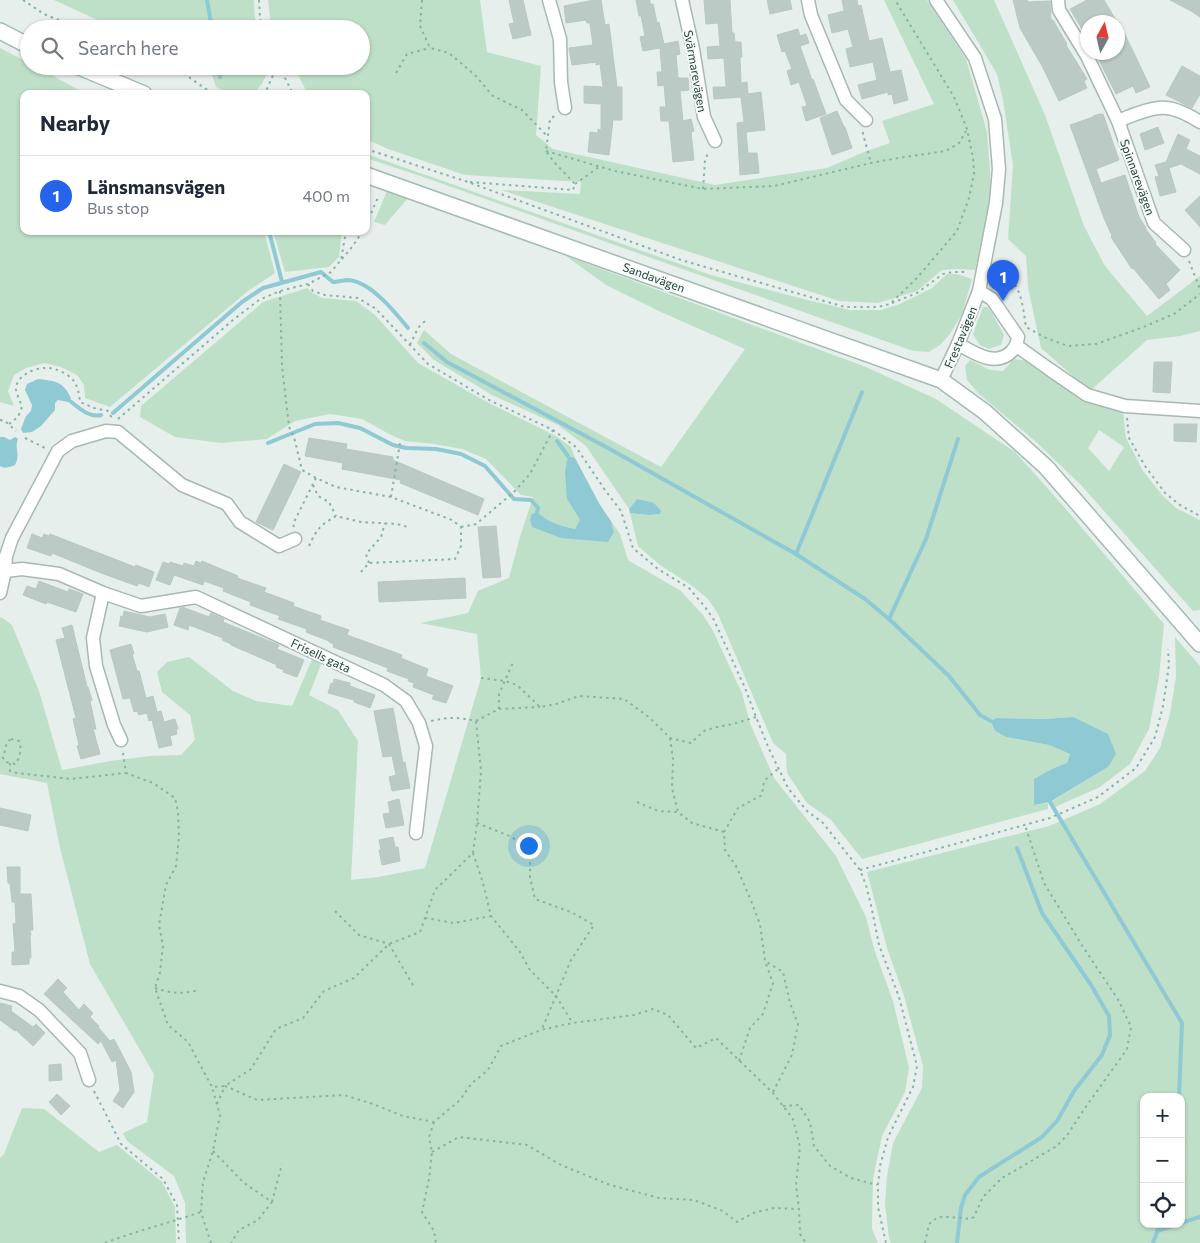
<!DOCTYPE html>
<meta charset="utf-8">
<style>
:root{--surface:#fff;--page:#f2f2f3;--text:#1f2937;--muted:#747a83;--line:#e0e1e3;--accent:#2563eb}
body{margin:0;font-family:Commissioner,sans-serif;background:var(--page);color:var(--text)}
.controls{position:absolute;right:15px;bottom:15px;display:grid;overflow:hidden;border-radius:10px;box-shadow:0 1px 4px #0004}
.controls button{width:45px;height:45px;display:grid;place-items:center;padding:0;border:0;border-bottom:1px solid var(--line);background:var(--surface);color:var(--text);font:25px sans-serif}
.compass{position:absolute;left:1080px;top:15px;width:45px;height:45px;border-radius:50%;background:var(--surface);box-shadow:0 1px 4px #0004;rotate:8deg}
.you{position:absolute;left:528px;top:845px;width:18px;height:18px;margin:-12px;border:4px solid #fff;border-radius:50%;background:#1a73e8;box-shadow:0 0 0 8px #1a73e833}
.badge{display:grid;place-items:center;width:32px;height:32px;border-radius:50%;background:var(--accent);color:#fff;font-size:16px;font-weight:700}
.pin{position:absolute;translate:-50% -41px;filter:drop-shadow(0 1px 2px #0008)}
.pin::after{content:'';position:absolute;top:26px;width:18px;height:15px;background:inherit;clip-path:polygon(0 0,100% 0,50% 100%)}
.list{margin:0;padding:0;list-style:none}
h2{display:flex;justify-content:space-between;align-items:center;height:65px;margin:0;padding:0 20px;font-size:21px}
h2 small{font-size:16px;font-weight:400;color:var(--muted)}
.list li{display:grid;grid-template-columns:32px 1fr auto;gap:15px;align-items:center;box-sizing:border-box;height:80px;padding:0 20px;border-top:1px solid var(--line)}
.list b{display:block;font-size:19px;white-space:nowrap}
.list p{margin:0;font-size:16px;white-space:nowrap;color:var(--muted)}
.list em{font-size:16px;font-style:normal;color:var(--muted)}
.icon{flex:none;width:28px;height:28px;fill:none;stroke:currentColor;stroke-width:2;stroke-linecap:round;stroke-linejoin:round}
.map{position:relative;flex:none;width:1200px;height:1243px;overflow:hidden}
.search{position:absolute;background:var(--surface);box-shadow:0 1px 4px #0004;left:20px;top:20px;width:350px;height:55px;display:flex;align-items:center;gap:12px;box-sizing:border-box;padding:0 18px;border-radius:28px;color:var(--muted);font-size:19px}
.panel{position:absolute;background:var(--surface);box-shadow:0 1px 4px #0004;left:20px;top:90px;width:350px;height:145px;border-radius:10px}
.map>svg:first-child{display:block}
.green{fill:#bfe0c8;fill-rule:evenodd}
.water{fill:#8ec9d4}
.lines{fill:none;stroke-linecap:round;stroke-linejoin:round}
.stream{stroke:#8ec9d4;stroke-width:4}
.building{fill:#bbcac4;stroke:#b8c9c2}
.street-casing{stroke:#a8b8b2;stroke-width:15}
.secondary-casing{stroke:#a4bbb3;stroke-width:18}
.path{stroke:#86b3a5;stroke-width:2;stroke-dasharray:2.5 4;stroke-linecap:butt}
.street{stroke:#fff;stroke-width:12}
.secondary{stroke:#fff;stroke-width:15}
.labels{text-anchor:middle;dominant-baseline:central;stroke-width:4;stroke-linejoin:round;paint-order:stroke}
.street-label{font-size:12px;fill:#24423a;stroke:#f7fbf9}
</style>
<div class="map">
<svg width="1200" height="1243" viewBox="0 0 1200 1243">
<rect width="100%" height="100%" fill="#e6efeb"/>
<g class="green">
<polygon points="54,0 254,0 255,20 257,29 117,29"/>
<polygon points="268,0 480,0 487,52 541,66 536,135 553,149 715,185 827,168 864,152 890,143 882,121 934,104 884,0 927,0 966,59 987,132 990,171 990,202 975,270 957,269 942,270 917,291 878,303 839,301 501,190 580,194 581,182 465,175 388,149 366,139 366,94 308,94 293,66 361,66 361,29 273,29 271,25"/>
<polygon points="953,0 994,0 1045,115 1084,226 1105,266 1147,316 1200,276 1200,331 1180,336 1147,340 1090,391 1041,348 1028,287 1026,256 1008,239 1013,165 1003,100 997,74"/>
<polygon points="0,48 29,63 29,66 35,66 86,94 24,94 24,231 264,231 275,273 248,291 110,407 85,398 84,385 77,375 61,367 44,363 26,368 14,375 8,391 14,406 0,402"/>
<polygon points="199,66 269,66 270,67 262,84 254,93 230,94 216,87 211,72"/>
<polygon points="366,154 711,275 804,299 850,310 881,310 900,304 932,288 947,274 957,274 972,279 962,314 950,334 940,345 929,352 913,351 429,179 366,158"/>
<polygon points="387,191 408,198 385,225 374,222"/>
<polygon points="273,231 342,231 339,257 329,267 285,272"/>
<polygon points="566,256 866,367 936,399 1015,452 1059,501 1164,624 1159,677 1149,729 1130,764 1100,787 1055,807 1051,802 1108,767 1073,717 1044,719 996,718 991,721 995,731 1006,737 1049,745 1070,754 1067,763 1054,768 1035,805 1048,803 1048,809 862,859 831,820 807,803 787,773 786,754 773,743 718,614 708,599 691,585 660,565 638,546 630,513 649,515 660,514 637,499 629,509 586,446 558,425 492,395 434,360 417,343 424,330 451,354 661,467 745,349 663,313 606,285"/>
<polygon points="307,288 313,293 322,298 356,301 375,315 418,363 485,401 556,436 571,447 575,458 568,456 567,499 580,520 575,529 560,526 545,519 532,526 614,532 611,521 620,534 628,560 681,591 703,615 712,629 742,693 750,723 774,778 836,856 866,917 874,949 893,1001 909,1068 905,1092 882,1136 873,1178 872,1229 878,1243 186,1243 185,1203 174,1176 127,1141 123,1133 147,1122 154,1074 90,964 60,848 47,783 0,774 0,618 1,617 12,625 39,691 62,770 110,761 150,756 181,755 195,740 190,715 162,692 157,672 167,662 189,657 233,691 256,701 292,706 313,657 322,662 309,695 338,710 358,741 351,880 378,877 425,868 481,678 477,634 420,623 468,613 478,591 509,578 520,537 533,497 521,495 486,459 462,449 434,444 405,441 391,435 362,419 330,414 295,421 267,439 221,443 175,437 140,417 141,406 263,302"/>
<polygon points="983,307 987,307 991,311 1004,335 1001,345 989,349 980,345 973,334"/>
<path d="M 1014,359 L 1028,361 L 1078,397 L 1101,406 L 1123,412 L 1126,438 L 1143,471 L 1163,496 L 1176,508 L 1200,520 L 1200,610 L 1193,611 L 1081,485 L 1035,441 L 978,393 L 967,380 L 965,366 L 970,360 L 990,370 L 1003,371 ZM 1099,430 L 1124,447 L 1109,471 L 1088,448 Z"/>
<path d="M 1175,637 L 1200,666 L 1200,1243 L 891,1243 L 889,1238 L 885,1204 L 887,1176 L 893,1143 L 922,1088 L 923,1066 L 904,996 L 887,948 L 867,872 L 1049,826 L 1100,804 L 1145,771 L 1160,748 L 1170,714 L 1176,676 ZM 1144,1097 L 1181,1097 L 1181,1224 L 1144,1224 Z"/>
<polygon points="22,1108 44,1109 99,1152 117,1145 162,1182 175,1207 176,1243 0,1243 0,1158 4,1154"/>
</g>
<g class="water">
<path d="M 38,379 C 55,381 63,381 71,398 L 68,402 L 58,400 L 55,403 L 55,410 L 41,426 L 32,432 L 23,433 L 21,429 L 26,416 L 31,411 L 32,405 L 25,390 L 27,384 Z"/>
<path d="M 0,437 L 4,437 L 10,440 L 15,437 L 18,439 C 14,449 21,454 15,465 C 10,467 5,469 0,466 Z"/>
<path d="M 568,456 L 575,458 L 600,505 L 611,521 L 614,532 L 608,542 L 561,538 L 532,527 L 530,520 L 532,514 L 537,512 C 548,522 560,526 575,529 L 580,520 L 567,499 L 565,472 Z"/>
<polygon points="637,499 654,503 661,511 660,514 649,515 630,513 629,509"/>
<polygon points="1073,717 1108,734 1116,754 1108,767 1050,802 1034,805 1034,779 1054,768 1067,763 1070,754 1049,745 1006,737 995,731 991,721 996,718 1044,719"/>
</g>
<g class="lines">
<g class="stream">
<polyline points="207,0 212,29"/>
<polyline points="218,66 220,77"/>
<polyline points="269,231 282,282"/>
<polyline points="424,343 447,362 608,448 796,554 865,599 889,619 949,676 980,715 991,721"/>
<path d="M 70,401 C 78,407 89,418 101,415"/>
<path d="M 113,413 L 242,302 L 263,288 L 321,272 L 333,282 C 338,282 343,280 348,280 C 370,281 395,312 408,328"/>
<polyline points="557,441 568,456"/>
<polyline points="268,443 315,424 338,423 360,428 393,445 406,448 436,449 461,454 485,466 514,499 531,500 538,508 537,512"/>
<polyline points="796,554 862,392"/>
<polyline points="889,619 926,539 958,439"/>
<polyline points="1050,802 1182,1023 1179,1097"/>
<polyline points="1181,1223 1200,1217"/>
<polyline points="1157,1231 1178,1224"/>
<polyline points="957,1243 961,1208 965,1195 979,1177 1042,1137 1057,1121 1074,1091 1102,1055 1110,1035 1109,1016 1091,985 1042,913 1017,848"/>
<polyline points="1153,1243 1160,1224"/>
</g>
</g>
<g class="building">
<polygon points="509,0 523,0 531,35 513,39 509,24 514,23"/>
<polygon points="594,0 601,0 605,25 609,24 617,87 622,87 622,120 613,120 609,155 588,152 590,132 598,133 598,129 601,130 601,104 584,103 584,86 603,87 600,64 596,65 596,62 572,65 569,48 593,45 590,23 587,23 586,20 566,23 564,6"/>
<polygon points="636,0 650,0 650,4 653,4 657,23 659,22 664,44 678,41 680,54 676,55 678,78 688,78 689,90 680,91 683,121 691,119 694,131 691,132 694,160 673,162 669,121 661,121 660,107 666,107 664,85 658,86 657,72 662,72 660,48 643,51 640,37 645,36 641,16 639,16"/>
<polygon points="704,0 730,0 732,33 734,33 735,42 741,42 742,57 740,57 741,83 747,82 748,94 761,92 765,130 746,132 748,153 757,153 759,173 740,175 737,123 744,122 741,97 714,99 713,87 726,87 724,58 708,59 707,47 720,46 718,23 706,24"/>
<polygon points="767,0 790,0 792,9 770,14"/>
<polygon points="842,0 857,0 858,6 861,5 869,41 882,38 890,72 901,70 908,100 894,104 892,94 888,95 888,92 862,99 858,85 877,80 873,62 850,67 846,49 853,47 848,29 832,33 828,15 844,11"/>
<polygon points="1013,0 1027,0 1028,2 1050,1 1051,20 1053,20 1067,44 1066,45 1087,79 1084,81 1087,88 1059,101 1042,66 1020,28"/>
<polygon points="1087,0 1104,0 1117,22 1088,22 1088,39 1070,9"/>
<polygon points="1170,0 1200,0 1200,17 1191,11"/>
<polygon points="1118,21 1133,51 1150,87 1136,93 1133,86 1116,94 1095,52 1118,52"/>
<polygon points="798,29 800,36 806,34 809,43 800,46 812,80 813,79 826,114 806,121 802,107 807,106 799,82 791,85 787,71 792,69 785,51 782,52 777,35"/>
<polygon points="1182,66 1200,76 1200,94 1192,108 1166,95"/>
<polygon points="837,111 844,127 845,127 852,148 832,155 820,118"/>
<polygon points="1099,114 1103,114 1119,160 1096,169 1101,183 1125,175 1139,217 1146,228 1145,228 1156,243 1155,244 1180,270 1166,284 1170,290 1159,299 1133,268 1132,269 1111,237 1112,236 1104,218 1070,125 1093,117 1093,116"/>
<polygon points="1158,127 1164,143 1145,150 1140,134"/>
<polygon points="1178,134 1190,140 1186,149 1200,156 1200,174 1181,164 1169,168 1176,192 1160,196 1155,177 1159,176 1155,165 1166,162"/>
<polygon points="1200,196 1200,227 1185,210"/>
<polygon points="1154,362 1172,362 1170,393 1153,392"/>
<polygon points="1174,424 1197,424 1196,442 1174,441"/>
<polygon points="309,438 347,444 346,449 393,457 393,460 484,499 478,515 400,483 401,480 342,469 343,463 305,456"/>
<polygon points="284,464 301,472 273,530 256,522"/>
<polygon points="496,526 501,577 483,578 478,527"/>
<polygon points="32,534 42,538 44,534 49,536 50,534 135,567 136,565 154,572 149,587 139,583 137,586 101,573 52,553 51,556 27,548"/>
<polygon points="196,561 201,563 202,561 238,576 237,578 266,588 264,592 294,603 293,606 321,616 320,620 349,630 347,635 402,655 401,658 428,669 426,676 453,686 446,703 432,699 434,695 413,687 414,683 408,681 409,679 387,671 388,668 333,647 334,644 329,642 329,641 306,632 307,629 278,619 280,616 250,605 251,602 223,591 224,588 204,581 203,585 174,575 170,585 156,580 163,562 169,564 170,562 183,566 184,563 194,566"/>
<polygon points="465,578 466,598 379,602 378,582"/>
<polygon points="39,581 68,592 69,589 83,594 76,612 47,602 46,604 23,595 27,586 36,589"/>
<polygon points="182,607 209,617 211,613 224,619 223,622 279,645 277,649 304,660 297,677 283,672 284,670 276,667 277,665 231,645 231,644 222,640 223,638 189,625 188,630 174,625 180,608"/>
<polygon points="124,611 150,617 165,614 168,627 147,632 119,626 121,616 123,617"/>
<polygon points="72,625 87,687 88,687 92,700 90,701 96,729 93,729 100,754 81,759 77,746 79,745 73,719 76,718 56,640 65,638 62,628"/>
<polygon points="131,644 134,654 132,654 137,671 139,671 146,698 153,696 157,712 161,711 164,722 175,719 178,729 176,729 177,734 170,736 172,745 159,748 152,720 149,721 147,713 139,715 137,711 134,712 130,698 123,699 110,650"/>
<polygon points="334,679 350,683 350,686 375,695 370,708 354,702 354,700 328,693 331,683 333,684"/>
<polygon points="393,708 403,763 405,762 410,788 392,791 389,777 396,775 392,756 383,757 374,711"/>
<polygon points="399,799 404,825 386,828 383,814 390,813 388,802"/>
<polygon points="0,808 31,815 28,831 0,825"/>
<polygon points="393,837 395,847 398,847 400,861 382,865 379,850 381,850 379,840"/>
<polygon points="7,867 20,867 20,894 31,894 33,930 30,930 31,935 30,935 31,958 29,958 29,964 12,965 12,952 15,952 13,924 16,923 15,902 12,902 10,883 8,883"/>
<polygon points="58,979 67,988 63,992 79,1010 84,1004 93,1013 90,1017 99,1026 98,1027 110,1041 114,1039 131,1072 134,1092 123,1108 113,1101 120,1090 116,1060 112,1062 101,1041 98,1044 44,994"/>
<polygon points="0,1003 12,1006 11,1011 33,1027 36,1024 45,1033 33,1046 16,1030 15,1031 0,1020"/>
<polygon points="61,1064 62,1080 49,1081 49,1065"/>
<polygon points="57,1094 70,1106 61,1115 49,1102"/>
</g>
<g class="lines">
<defs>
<g id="street">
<polyline points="549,0 560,39 561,82 565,108"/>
<polyline points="682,0 693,49 704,117 715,141"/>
<polyline points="808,0 811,15 846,100 866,120"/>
<polyline points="936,0 975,58 995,119 999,169 996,203 979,291 958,344 941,380"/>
<polyline points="1058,0 1059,10 1087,56 1118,121 1154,223 1184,250"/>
<path d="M 1118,121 C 1131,116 1145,109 1159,108 C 1173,106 1189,115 1200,122"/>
<path d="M 958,344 C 974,353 996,368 1012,351 C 1016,346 1017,344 1018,337 L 992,299 L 979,291"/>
<polyline points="1017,346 1049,369 1087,395 1125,406 1200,411"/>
<polyline points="5,571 6,556 12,538 58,451 72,441 106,431 118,432 182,485 227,504 240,522 279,546 295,539"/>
<polyline points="0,593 5,571 22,569 59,574 103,593 141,606 196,597 384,685 406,701 419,723 426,746 416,833"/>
<polyline points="103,593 93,638 96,666 114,725 121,740"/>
<polyline points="0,991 19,996 39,1010 80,1053 89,1080"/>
</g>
<g id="secondary">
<polyline points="0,31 29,46"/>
<polyline points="77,66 144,94"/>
<polyline points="366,175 941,380 985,412 1046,467 1200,644"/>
</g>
</defs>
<use href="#street" class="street-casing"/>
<use href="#secondary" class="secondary-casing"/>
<g class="path">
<polyline points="23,0 44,14 80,29"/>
<polyline points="259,0 260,19 264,29"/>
<polyline points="422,0 420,26 430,48 449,53 475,75 493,96 522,110 547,136"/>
<polyline points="173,66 213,94"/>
<polyline points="279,66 293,94"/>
<polyline points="396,73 407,54 430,48"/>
<polyline points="262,94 266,91 277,66"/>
<polyline points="863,132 863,134 871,163"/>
<polyline points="366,149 468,182 681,260 845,307 878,307 890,304 916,279 957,231 969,198 974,173 973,158 967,129 954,97 895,0"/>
<polyline points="546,151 615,171 703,189 774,186 871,163 898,158 946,151 959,143 966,131"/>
<polyline points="470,182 573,190 575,184 554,162 546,151 550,119 556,115"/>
<polyline points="575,184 599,167"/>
<polyline points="703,189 705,160 709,151"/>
<polyline points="366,225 379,195"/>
<polyline points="342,259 352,247 363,231"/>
<polyline points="1189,261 1200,289"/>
<path d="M 997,278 C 1003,279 1009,280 1013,283 C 1022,291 1024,315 1026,327 L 1046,338 L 1068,346 L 1096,344 L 1141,328 L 1174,314 L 1200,294"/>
<polyline points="308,284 313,291 325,295 358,298 376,309 428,364 489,400 553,430 576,447 605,490 621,511 633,548 658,569 689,588 705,607 714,620 745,688 756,717 769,749 788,788 807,811 823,823 860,870 866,885 871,905 879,945 899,997 917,1066 913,1087 888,1137 880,1166 878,1185 878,1207 886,1243"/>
<polyline points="280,291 282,366 289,427 294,437 302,470 316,478"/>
<polyline points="892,303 917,293 943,274 953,272 967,272"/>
<polyline points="410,345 418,328 425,321"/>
<polyline points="1127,418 1129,438 1145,466 1165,493 1180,505 1200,516"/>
<polyline points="118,419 233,320 259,300 280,291 308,284 331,272 341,260 346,231"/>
<polyline points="0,420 5,421 16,431"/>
<path d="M 9,424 L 18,417 L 22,407 C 21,403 16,393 16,389 C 16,376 34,368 45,368 C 54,367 67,373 73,380 C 78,386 79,394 80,402 L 94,408 L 108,411 L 112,418"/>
<polyline points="25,438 45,448"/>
<polyline points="313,485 318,496 329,502 336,516"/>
<polyline points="391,497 400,443"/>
<polyline points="294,527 293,524 316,478 336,487 391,497 452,520 461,527 461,546 455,559 369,563 360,573"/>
<polyline points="461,527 476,524 514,492 530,474 553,430"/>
<path d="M 309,546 C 317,529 319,526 336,516 L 361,522 L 397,524 L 408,527"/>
<polyline points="369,563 366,554 381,537 385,523"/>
<polyline points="481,678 505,681 517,685 540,707 556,704 579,696 624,699 650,718 670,738 691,743 704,731 717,727 733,724 756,717"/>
<polyline points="499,709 499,694 514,660"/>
<polyline points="476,721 499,709 540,707"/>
<polyline points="670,738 673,759 672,788 678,812 692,823 724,832"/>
<path d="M 11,739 L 19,741 C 22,748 20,758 15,764 L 6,762 L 3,758 L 7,742 Z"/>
<path d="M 123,753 L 126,773 L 153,783 L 175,798 L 178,812 L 179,836 L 176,866 L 166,885 L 159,925 L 163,946 L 160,972 L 155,988 L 168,1025 L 188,1042 L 212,1087 L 225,1086 L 251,1069 L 276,1029 L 303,1018 L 324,991 L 354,978 L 389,944 L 420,932 L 435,890 L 473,853 L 477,823 L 481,771 L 476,721 C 459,717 448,717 431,721"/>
<polyline points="10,763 10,771 17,773 71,779 126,773"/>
<polyline points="637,802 658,811 678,812"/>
<polyline points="477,823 512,837 530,852 530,877 535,899 571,912 594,925 571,960 542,1029"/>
<polyline points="473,853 483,883 491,916 520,952 530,970 556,996 572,1022"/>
<polyline points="860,870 1050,818 1098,797 1136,768 1155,737 1163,706 1169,665 1168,649"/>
<polyline points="335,911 359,935 389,944 414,987"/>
<polyline points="425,918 454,923 491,916"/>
<path d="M 155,988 C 173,994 181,994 199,990"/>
<polyline points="739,1061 750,1028 763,1014 773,983 765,961"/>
<polyline points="94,1091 121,1144 163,1179 177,1205 179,1243"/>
<polyline points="773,1092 792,1055 798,1024 790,1003 783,972 765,961 760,924 750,898 736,866 725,850 724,832 738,808 762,795 764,781 779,768"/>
<polyline points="217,1104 225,1086 257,1100 344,1095 373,1104 403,1116 434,1122 460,1100 471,1084 488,1070 501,1046 541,1030 572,1023 634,1015 653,1009 668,1015 696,1048 716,1038 773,1093 793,1119 800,1147 796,1185 799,1209 800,1234 806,1243"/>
<polyline points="783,1106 799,1105 810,1122 814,1146 830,1166 851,1178 877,1185"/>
<polyline points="434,1122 429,1137 432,1152 429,1179 422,1212 434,1231 436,1243"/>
<polyline points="213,1151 244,1183 272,1202 258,1220 239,1230 231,1243"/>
<polyline points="432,1152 459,1137 527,1145 561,1165 610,1185 659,1198 694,1200 723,1211 737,1222 753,1213 774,1208 798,1209"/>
<polyline points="272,1202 282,1164"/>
<path d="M 105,1243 C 136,1231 169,1223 201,1212"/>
<polyline points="211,1243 201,1212 203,1182 213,1151 220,1115 212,1087"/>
<polyline points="925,1243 929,1224 938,1217 951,1217 970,1219 974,1217 983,1197 1002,1178 1057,1146 1068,1134 1085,1108 1127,1049 1131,1027 1119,1001 1083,947 1044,883 1025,825"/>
</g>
<use href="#street" class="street"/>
<use href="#secondary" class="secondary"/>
</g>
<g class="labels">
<g class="street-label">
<text transform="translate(696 71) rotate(80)">Svärmarevägen</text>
<text transform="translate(1138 177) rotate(70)">Spinnarevägen</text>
<text transform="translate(654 277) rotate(20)">Sandavägen</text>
<text transform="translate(960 337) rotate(-67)">Frestavägen</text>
<text transform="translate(321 655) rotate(25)">Frisells gata</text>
</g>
</g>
</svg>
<div class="controls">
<button>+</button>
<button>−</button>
<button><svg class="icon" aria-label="locate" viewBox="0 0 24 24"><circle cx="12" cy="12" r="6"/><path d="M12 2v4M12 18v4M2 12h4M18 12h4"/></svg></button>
</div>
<svg class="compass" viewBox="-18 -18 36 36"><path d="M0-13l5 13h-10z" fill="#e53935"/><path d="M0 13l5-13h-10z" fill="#747a83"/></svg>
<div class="you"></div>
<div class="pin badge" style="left:1003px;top:301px">1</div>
<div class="search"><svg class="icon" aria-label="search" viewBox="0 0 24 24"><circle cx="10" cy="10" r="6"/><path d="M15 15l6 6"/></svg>Search here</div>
<section class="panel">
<h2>Nearby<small></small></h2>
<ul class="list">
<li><span class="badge">1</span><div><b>Länsmansvägen</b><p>Bus stop</p></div><em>400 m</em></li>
</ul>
</section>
</div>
